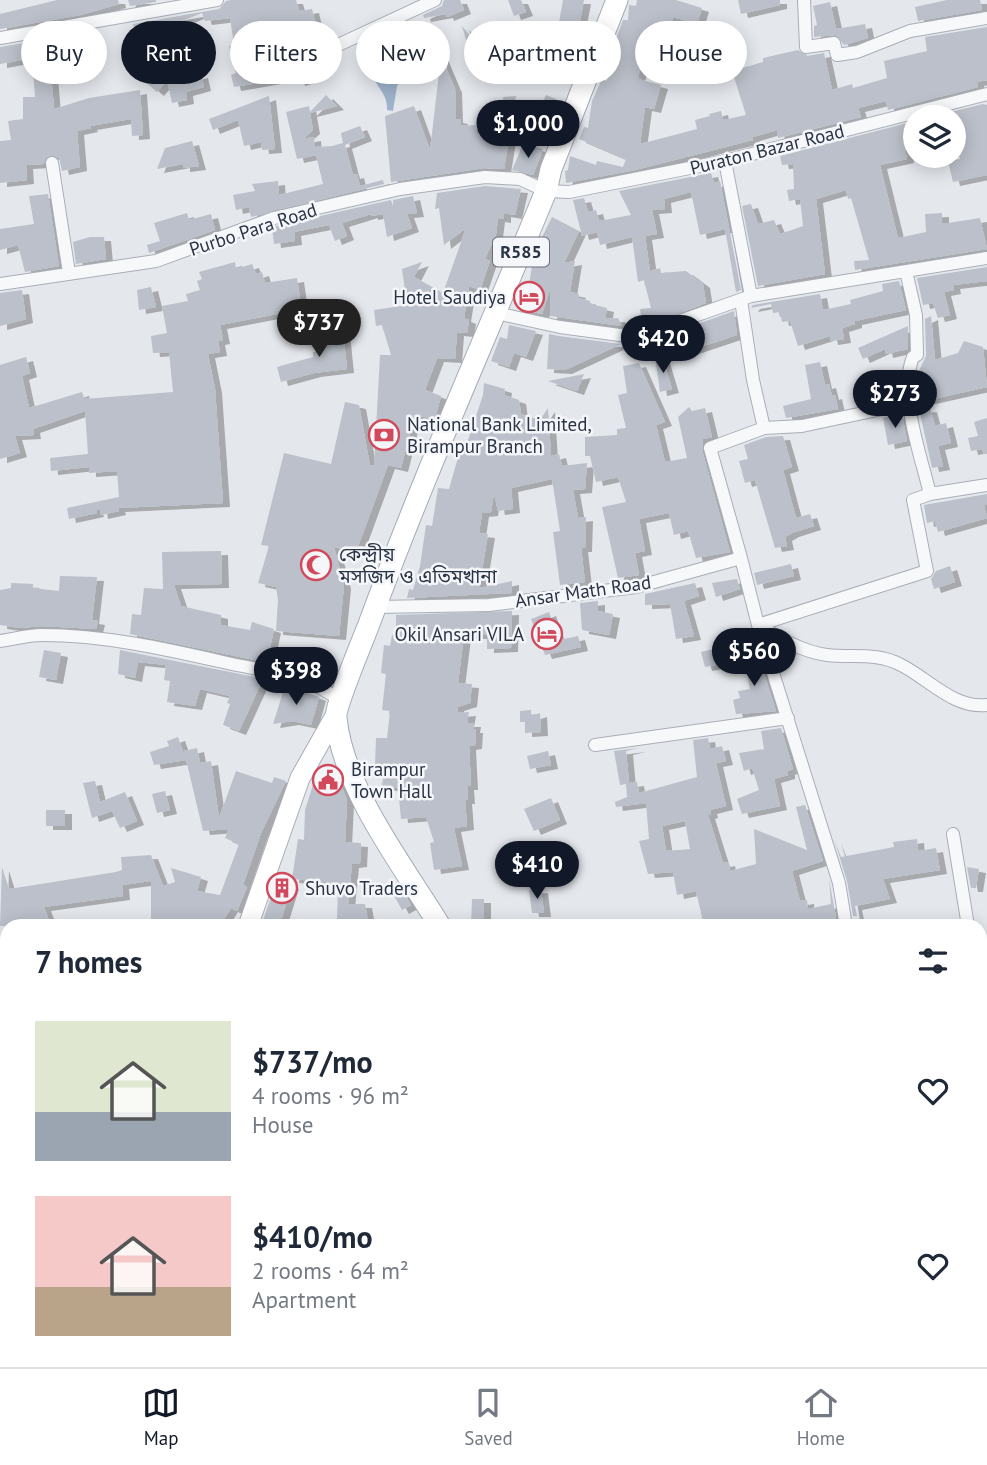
<!DOCTYPE html>
<html lang="en">
<head>
<meta charset="utf-8">
<style>
	body { margin:0; font-family:"PT Sans","Noto Sans Bengali",sans-serif; background:#f2f2f3; color:#1f2937; height:100vh; display:flex; flex-direction:column; font-size:26px; white-space:nowrap }
	* { box-sizing:border-box; margin:0 }
	p { font-size:23px; color:#747a83 }
	.icon { flex:none; width:38px; height:38px; fill:none; stroke:currentColor; stroke-width:2; stroke-linecap:round; stroke-linejoin:round }
	.map { position:relative; flex:1; overflow:hidden }
	.sheet { position:absolute; left:0px; top:919px; width:987px; height:450px; display:flex; flex-direction:column; background:#fff; border-radius:21px 21px 0 0; box-shadow:0 4px 18px #0003 }
	.sheet>* { flex:none }
	.hud { position:absolute; left:21px; top:21px; width:945px; height:63px; display:flex; gap:14px }
	.controls { position:absolute; left:903px; top:105px; display:grid; gap:14px }
	.controls a { display:grid; place-items:center; width:63px; height:63px; border-radius:50%; background:#fff; box-shadow:0 4px 18px #0003; font-size:35px }
	.price { position:absolute; translate:-50% -60px; padding:0 16px; border-radius:24px; background:#111827; color:#fff; font-size:23px; line-height:46px; filter:drop-shadow(0 2px 4px #0008) }
	.price::after { content:''; position:absolute; left:50%; top:42px; width:21px; height:16px; margin-left:-10px; background:inherit; clip-path:polygon(0 0,100% 0,50% 100%) }
	.price.on { background:#222; color:#fff }
	ul { padding:0; list-style:none }
	li { display:flex; align-items:center; gap:21px; height:175px; padding:0 35px }
	li span { display:grid; place-items:center; flex:none; width:196px; height:140px; border-radius:0px; color:#555 }
	li>.icon { margin-inline-start:auto }
	span .icon { width:84px; height:84px; fill:#fffc; stroke-width:1 }
	li b { font-size:30px }
	h2 { display:flex; justify-content:space-between; align-items:center; height:84px; padding:0 35px; font-size:30px }
	.pill { padding:0 24px; border-radius:32px; background:#fff; box-shadow:0 4px 18px #0003; font-size:24px; line-height:63px }
	.pill.on { background:#111827; color:#fff }
	.tab-bar { display:flex; justify-content:space-around; align-items:center; height:98px; border-top:2px solid #e0e1e3; background:#fff; font-size:19px; color:#747a83 }
	.tab-bar a { display:grid; justify-items:center; gap:4px }
	.tab-bar .on { color:#111827 }
	.map>svg:first-child { display:block }
</style>
</head>
<body>
<div class="map">
<svg width="987" height="1367" viewBox="0 0 987 1367">
	<defs>
		<filter id="shadow"><feDropShadow dx="7" dy="4" stdDeviation="0" flood-color="#0004"/></filter>
	</defs>
	<rect width="100%" height="100%" fill="#e4e7ec"/>
	<path fill="#9fb4cc" d="M 395,68 L 403,78 L 397,86 L 393,111 L 387,110 C 388,92 374,87 372,71 Z"/>
	<path fill="#bbc0ca" fill-rule="evenodd" filter="url(#shadow)" d="M 57,0 L 118,0 L 119,4 L 81,15 L 0,29 L 0,14 Z
		M 128,0 L 156,0 L 156,2 L 130,6 Z
		M 231,0 L 296,0 L 299,11 L 312,9 L 316,26 L 309,27 L 310,33 L 283,49 L 270,24 L 247,29 L 260,67 L 286,59 L 291,77 L 234,87 L 231,75 L 236,73 L 229,46 L 234,45 L 230,18 L 205,21 L 202,13 L 162,29 L 170,40 L 157,49 L 156,77 L 178,70 L 181,79 L 201,74 L 204,87 L 186,92 L 187,100 L 172,103 L 167,80 L 157,92 L 135,73 L 130,51 L 139,49 L 133,24 L 219,9 L 226,1 Z
		M 444,0 L 460,0 L 464,10 L 447,17 L 446,14 L 424,18 L 423,15 L 442,6 Z
		M 508,0 L 521,0 L 526,12 L 514,16 Z
		M 563,0 L 584,0 L 579,26 L 573,25 L 573,33 L 557,33 Z
		M 637,0 L 676,0 L 702,8 L 697,24 L 673,17 L 669,61 L 642,58 L 638,79 L 661,85 L 654,109 L 645,107 L 640,144 L 697,129 L 695,120 L 710,116 L 709,114 L 721,111 L 723,120 L 746,115 L 732,71 L 763,62 L 763,58 L 798,50 L 807,56 L 824,53 L 832,90 L 852,84 L 853,88 L 887,78 L 884,61 L 927,51 L 925,37 L 987,27 L 987,80 L 977,82 L 978,87 L 888,110 L 886,101 L 858,108 L 861,117 L 778,138 L 777,130 L 753,137 L 753,140 L 635,170 L 566,183 L 565,171 L 568,170 L 570,156 L 596,165 L 597,161 L 623,167 L 626,159 L 579,139 L 584,127 L 588,128 L 592,101 L 602,79 L 607,81 L 617,36 L 623,20 L 628,20 L 629,5 L 636,6 Z
		M 738,0 L 780,0 L 780,5 L 741,14 Z
		M 947,0 L 980,0 L 982,10 L 918,21 L 915,7 Z
		M 830,2 L 836,29 L 865,24 L 868,38 L 844,45 L 836,35 L 814,37 L 814,26 L 817,25 L 813,6 Z
		M 542,22 L 548,49 L 527,49 L 521,27 Z
		M 462,26 L 488,57 L 504,54 L 506,66 L 489,69 L 488,63 L 474,67 Z
		M 48,39 L 54,109 L 89,98 L 140,90 L 143,135 L 132,136 L 131,119 L 90,126 L 91,128 L 77,131 L 80,167 L 62,171 L 59,158 L 50,155 L 43,164 L 26,165 L 27,180 L 0,183 L 0,141 L 11,140 L 8,121 L 23,119 L 23,97 L 35,97 L 32,58 L 0,64 L 0,47 Z
		M 441,56 L 455,89 L 456,119 L 461,120 L 460,126 L 476,125 L 477,133 L 498,135 L 507,109 L 502,109 L 503,97 L 516,96 L 504,169 L 484,168 L 391,182 L 385,116 L 414,106 L 430,150 Z
		M 312,65 L 316,77 L 298,82 L 295,70 Z
		M 326,95 L 337,106 L 310,113 L 313,130 L 303,139 L 314,137 L 315,147 L 332,146 L 343,143 L 341,133 L 360,126 L 365,137 L 345,145 L 353,175 L 357,174 L 360,186 L 383,180 L 384,184 L 251,217 L 249,207 L 236,210 L 233,195 L 255,191 L 252,184 L 278,181 L 279,195 L 323,184 L 316,155 L 297,159 L 286,112 L 309,106 L 310,112 Z
		M 546,95 L 556,99 L 545,125 L 534,120 Z
		M 269,96 L 275,149 L 262,150 L 261,142 L 244,146 L 238,120 L 213,130 L 209,119 Z
		M 983,104 L 987,105 L 987,175 L 953,182 L 948,161 L 960,159 L 954,136 L 954,117 L 931,117 Z
		M 915,121 L 915,146 L 905,149 L 907,159 L 880,165 L 898,238 L 926,232 L 925,214 L 942,213 L 942,224 L 980,218 L 987,249 L 855,270 L 854,261 L 869,260 L 851,198 L 848,199 L 846,190 L 816,199 L 825,274 L 758,286 L 742,206 L 751,204 L 758,224 L 774,220 L 780,234 L 803,226 L 800,199 L 789,201 L 787,190 L 794,189 L 793,164 L 782,165 L 780,156 Z
		M 192,141 L 199,166 L 183,168 L 183,164 L 157,169 L 165,148 Z
		M 523,144 L 543,149 L 533,175 L 512,170 Z
		M 711,173 L 714,183 L 720,181 L 741,290 L 736,292 L 725,229 L 700,235 L 691,192 L 664,199 L 665,209 L 652,210 L 657,234 L 645,236 L 650,271 L 660,268 L 661,273 L 686,271 L 703,284 L 706,303 L 649,325 L 642,324 L 640,309 L 651,308 L 644,280 L 638,282 L 632,237 L 600,245 L 597,232 L 582,236 L 573,200 L 584,198 L 588,212 L 596,210 L 599,221 L 631,215 L 619,191 Z
		M 485,186 L 521,189 L 515,215 L 504,213 L 504,219 L 498,218 L 496,234 L 485,259 L 490,261 L 480,290 L 469,286 L 464,318 L 469,320 L 467,333 L 457,332 L 455,359 L 437,358 L 425,390 L 441,396 L 435,418 L 414,416 L 401,468 L 388,465 L 356,552 L 334,547 L 344,585 L 339,636 L 276,631 L 278,600 L 276,587 L 258,583 L 269,546 L 261,545 L 284,453 L 331,464 L 345,402 L 359,405 L 370,466 L 374,465 L 380,355 L 391,355 L 382,325 L 376,326 L 374,310 L 407,305 L 402,269 L 422,262 L 414,277 L 443,293 L 466,228 L 444,245 L 439,208 L 435,209 L 437,193 Z
		M 48,194 L 59,266 L 25,272 L 18,245 L 0,250 L 0,229 L 34,224 L 29,196 Z
		M 413,196 L 417,213 L 407,214 L 412,228 L 387,237 L 383,214 L 371,216 L 371,214 L 342,223 L 347,236 L 335,241 L 329,225 L 294,232 L 295,241 L 274,244 L 272,228 L 276,226 L 391,200 L 393,206 L 393,200 Z
		M 187,213 L 189,220 L 211,214 L 215,230 L 149,253 L 147,245 L 160,241 L 154,223 Z
		M 552,217 L 579,231 L 564,263 L 575,261 L 570,292 L 579,294 L 578,298 L 590,301 L 590,304 L 607,308 L 605,319 L 618,318 L 622,326 L 550,316 L 551,286 L 542,314 L 519,309 L 527,284 L 529,285 L 534,253 Z
		M 90,237 L 104,237 L 106,259 L 76,264 L 73,242 Z
		M 235,262 L 236,269 L 252,264 L 256,274 L 262,272 L 265,283 L 297,278 L 303,319 L 289,322 L 287,312 L 220,325 L 223,340 L 218,341 L 220,352 L 208,354 L 215,389 L 223,503 L 118,508 L 119,511 L 101,515 L 100,509 L 96,510 L 97,513 L 69,519 L 67,508 L 119,497 L 117,471 L 89,473 L 89,467 L 51,471 L 50,458 L 88,454 L 85,411 L 33,429 L 34,435 L 15,436 L 20,453 L 0,459 L 0,365 L 26,357 L 30,373 L 22,376 L 29,408 L 82,392 L 84,399 L 173,392 L 169,352 L 153,353 L 151,336 L 167,333 L 162,306 L 188,301 L 186,294 L 200,290 L 197,281 L 202,279 L 199,272 Z
		M 987,267 L 987,281 L 953,285 L 954,290 L 944,292 L 950,315 L 938,318 L 933,303 L 923,305 L 917,278 Z
		M 899,281 L 906,310 L 855,321 L 855,324 L 842,328 L 844,339 L 831,341 L 830,336 L 798,346 L 790,321 L 782,322 L 780,312 L 773,313 L 771,304 L 751,308 L 753,305 L 820,294 L 823,310 L 851,304 L 850,300 L 883,291 L 882,284 Z
		M 151,287 L 156,307 L 139,310 L 137,290 Z
		M 22,290 L 26,319 L 0,326 L 0,293 Z
		M 734,311 L 737,335 L 686,352 L 683,333 L 660,342 L 659,339 L 672,333 Z
		M 931,316 L 935,360 L 958,353 L 964,341 L 983,347 L 987,387 L 920,402 L 918,373 L 926,356 L 925,319 Z
		M 509,325 L 536,331 L 526,357 L 514,353 L 509,367 L 491,361 L 500,337 L 507,339 Z
		M 908,326 L 908,349 L 886,354 L 885,349 L 863,359 L 858,348 Z
		M 343,330 L 347,369 L 314,373 L 281,382 L 277,367 L 313,357 L 313,352 L 322,351 L 321,332 Z
		M 549,334 L 559,336 L 621,344 L 565,370 L 547,369 Z
		M 662,356 L 672,389 L 660,392 L 655,357 Z
		M 820,362 L 825,385 L 829,384 L 832,396 L 835,395 L 838,409 L 786,418 L 783,406 L 811,399 L 805,365 Z
		M 639,363 L 665,422 L 656,425 L 665,462 L 687,458 L 678,417 L 689,407 L 692,411 L 705,408 L 712,437 L 703,439 L 702,450 L 730,552 L 696,558 L 688,531 L 674,535 L 669,513 L 639,519 L 645,551 L 635,553 L 639,575 L 618,578 L 602,507 L 626,502 L 618,477 L 596,482 L 590,456 L 585,456 L 585,437 L 617,435 L 617,429 L 626,428 L 618,395 L 627,393 L 623,366 Z
		M 584,374 L 577,391 L 548,381 Z
		M 484,383 L 505,389 L 504,395 L 519,400 L 521,414 L 540,420 L 548,408 L 551,456 L 559,454 L 562,466 L 587,463 L 585,489 L 573,490 L 578,518 L 586,517 L 585,548 L 581,548 L 585,582 L 560,585 L 553,532 L 560,531 L 552,479 L 511,488 L 513,509 L 498,511 L 494,493 L 491,512 L 482,513 L 479,533 L 488,534 L 479,588 L 512,581 L 512,593 L 407,598 L 409,589 L 413,590 L 420,566 L 426,525 L 432,526 L 438,488 L 449,489 L 459,454 L 463,455 L 483,395 Z
		M 930,408 L 935,426 L 946,423 L 951,443 L 938,446 L 943,466 L 932,468 L 919,409 Z
		M 902,414 L 907,441 L 888,445 L 883,418 Z
		M 987,418 L 987,454 L 984,454 L 982,449 L 971,451 L 968,438 L 978,436 L 974,422 Z
		M 783,436 L 792,467 L 783,470 L 796,518 L 810,514 L 814,526 L 792,533 L 785,537 L 787,546 L 775,548 L 755,480 L 745,483 L 739,461 L 748,459 L 744,445 L 766,437 Z
		M 987,494 L 987,505 L 984,505 L 987,518 L 938,532 L 935,521 L 927,523 L 924,505 Z
		M 221,551 L 222,584 L 174,585 L 181,606 L 221,615 L 221,625 L 250,630 L 252,622 L 274,629 L 268,657 L 261,656 L 260,661 L 130,634 L 132,614 L 141,615 L 144,588 L 163,589 L 162,552 Z
		M 791,564 L 794,576 L 757,585 L 754,573 Z
		M 950,566 L 955,582 L 934,589 L 931,579 L 936,571 Z
		M 60,576 L 97,577 L 92,620 L 98,621 L 96,629 L 42,626 L 20,628 L 0,625 L 0,590 L 11,588 L 11,583 L 33,584 L 33,588 L 59,591 Z
		M 737,579 L 740,589 L 716,597 L 712,583 Z
		M 695,583 L 699,596 L 684,601 L 694,636 L 676,639 L 670,604 L 645,605 L 645,594 Z
		M 598,601 L 598,611 L 613,614 L 609,635 L 582,630 L 580,603 Z
		M 512,611 L 511,648 L 487,649 L 487,635 L 464,635 L 458,683 L 472,684 L 470,703 L 457,707 L 458,713 L 469,712 L 467,723 L 474,723 L 473,729 L 476,729 L 475,745 L 469,746 L 471,786 L 467,786 L 468,800 L 465,800 L 467,826 L 454,828 L 462,866 L 434,870 L 430,843 L 434,842 L 426,817 L 401,819 L 398,788 L 382,786 L 385,763 L 375,766 L 376,738 L 387,738 L 390,711 L 382,710 L 386,674 L 381,673 L 384,645 L 390,646 L 392,635 L 396,635 L 396,615 Z
		M 549,612 L 559,640 L 578,636 L 581,647 L 545,655 L 531,619 Z
		M 727,646 L 732,662 L 705,667 L 701,652 Z
		M 756,649 L 776,711 L 736,714 L 733,700 L 740,698 L 738,691 L 750,689 L 743,652 Z
		M 44,650 L 61,653 L 56,680 L 39,677 Z
		M 120,650 L 255,677 L 262,681 L 239,731 L 223,725 L 230,704 L 227,703 L 230,696 L 200,689 L 195,706 L 167,702 L 170,681 L 164,680 L 166,665 L 138,662 L 135,678 L 118,674 Z
		M 288,657 L 315,665 L 312,675 L 285,666 Z
		M 279,683 L 319,697 L 311,725 L 292,721 L 273,724 L 285,686 Z
		M 531,710 L 531,716 L 540,713 L 541,732 L 525,733 L 525,722 L 520,722 L 520,711 Z
		M 781,728 L 793,769 L 788,771 L 788,775 L 774,779 L 780,806 L 742,814 L 737,799 L 759,790 L 752,768 L 744,771 L 739,753 L 764,749 L 761,731 Z
		M 178,737 L 186,760 L 154,765 L 150,752 L 169,746 L 167,741 Z
		M 708,738 L 710,749 L 722,746 L 726,761 L 716,763 L 726,806 L 710,810 L 711,814 L 708,815 L 723,863 L 728,862 L 730,871 L 756,864 L 754,829 L 807,850 L 796,807 L 805,805 L 823,861 L 792,871 L 800,901 L 807,900 L 808,909 L 831,904 L 829,879 L 836,918 L 828,919 L 829,926 L 704,926 L 696,891 L 677,895 L 673,872 L 648,874 L 639,841 L 649,839 L 646,803 L 616,807 L 615,802 L 627,797 L 626,784 L 620,785 L 614,751 L 639,748 L 626,751 L 629,783 L 637,782 L 639,793 L 697,777 L 693,740 ZM 685,821 L 690,849 L 666,851 L 662,826 Z
		M 197,748 L 200,763 L 211,761 L 219,818 L 236,771 L 272,783 L 274,777 L 286,781 L 261,833 L 243,885 L 247,887 L 237,911 L 231,908 L 220,926 L 151,926 L 151,881 L 122,885 L 123,896 L 44,907 L 51,926 L 0,926 L 2,867 L 9,889 L 116,872 L 122,870 L 121,857 L 151,855 L 163,886 L 175,882 L 171,868 L 201,877 L 197,891 L 220,895 L 239,844 L 225,838 L 229,829 L 203,831 L 184,751 Z
		M 548,751 L 551,765 L 530,769 L 527,756 Z
		M 316,775 L 337,775 L 340,783 L 347,800 L 345,842 L 361,843 L 360,863 L 352,864 L 348,904 L 365,904 L 368,921 L 337,921 L 338,883 L 292,879 L 298,839 L 304,840 L 305,810 Z
		M 95,781 L 100,802 L 125,792 L 137,821 L 120,828 L 112,811 L 92,818 L 83,783 Z
		M 165,791 L 170,810 L 157,813 L 152,794 Z
		M 551,798 L 560,820 L 534,831 L 524,809 Z
		M 46,810 L 65,810 L 65,826 L 46,826 Z
		M 834,839 L 841,857 L 894,847 L 893,842 L 917,839 L 918,851 L 936,848 L 940,870 L 883,879 L 890,899 L 855,906 L 857,916 L 853,916 L 847,881 Z
		M 967,867 L 979,869 L 976,888 L 971,888 Z
		M 277,880 L 292,885 L 281,920 L 275,926 L 261,926 Z
		M 400,887 L 411,905 L 402,910 L 392,892 Z
		M 541,889 L 544,913 L 532,913 L 529,890 Z
		M 472,899 L 484,899 L 484,926 L 471,926 Z"/>
	<g fill="none" stroke-linecap="round" stroke-linejoin="round">
		<g stroke="#a9aeb7" stroke-width="14">
			<path id="minor" d="M 804,0 L 806,47 L 834,43 L 837,55 L 857,52 L 910,31 L 987,18
				M 0,38 L 217,0
				M 336,46 L 435,0
				M 725,161 L 751,296
				M 52,163 L 69,273
				M 0,284 L 156,261 L 274,218 L 400,189 L 485,177 L 520,179 L 546,191 L 569,192 L 725,161 L 987,94
				M 741,300 L 753,380 L 764,428 L 710,448 L 741,558
				M 496,313 L 560,327 L 642,338 L 669,325 L 751,296 L 987,258
				M 764,428 L 802,426 L 910,403
				M 930,494 L 987,485
				M 375,607 L 489,605 L 636,587 L 741,558 L 758,625 L 839,883 L 846,926
				M 758,625 L 927,571 L 913,500 L 930,494 C 921,456 898,394 913,357 L 917,355 L 916,315 L 906,271
				M 758,625 C 779,638 803,652 827,655 C 853,658 877,652 901,665 C 929,679 954,709 987,705
				M 0,641 C 14,639 28,635 42,635 C 107,635 170,650 232,664 C 271,672 310,676 342,702
				M 595,745 L 788,718
				M 953,834 L 968,926
				M 980,1035 L 987,1116
				M 0,1145 L 7,1143
				M 834,1362 L 835,1367"/>
		</g>
		<g stroke="#a9aeb7" stroke-width="21">
			<path id="secondary" d="M 248,926 L 300,778 L 335,716
				M 70,1367 L 72,1362"/>
		</g>
		<g stroke="#a3abb8" stroke-width="23">
			<path id="primary" d="M 440,926 C 404,867 343,789 336,718 C 335,706 363,640 369,624 C 423,477 487,335 546,191 L 551,169 L 617,0
				M 784,1362 L 789,1367"/>
		</g>
		<use href="#minor" stroke="#f7f8fa" stroke-width="12"/>
		<use href="#secondary" stroke="#fff" stroke-width="19"/>
		<use href="#primary" stroke="#fff" stroke-width="21"/>
	</g>
	<defs>
		<g id="hotel-ring" transform="scale(1.575)"><circle r="9.5" fill="#f4f6f9" stroke="#d1495b" stroke-width="1.5"/><path d="M-6-4.5h1.5V1H6V5H4.5V3h-9V5H-6ZM-4 0a1.8 1.8 0 1 1 3.6 0ZM.5 0V-2.5h3Q6-2.5 6 0Z" fill="#d1495b"/></g>
		<g id="bank-ring" transform="scale(1.575)"><circle r="9.5" fill="#f4f6f9" stroke="#d1495b" stroke-width="1.5"/><path d="M-6-4H6V4H-6ZM0-2.3a2.3 2.3 0 1 0 0 4.6a2.3 2.3 0 1 0 0-4.6Z" fill="#d1495b"/></g>
		<g id="mosque-ring" transform="scale(1.575)"><circle r="9.5" fill="#f4f6f9" stroke="#d1495b" stroke-width="1.5"/><path d="M3.5-4.9A6 6 0 1 0 3.5 4.9A5 5 0 1 1 3.5-4.9Z" fill="#d1495b"/></g>
		<g id="civic-ring" transform="scale(1.575)"><circle r="9.5" fill="#f4f6f9" stroke="#d1495b" stroke-width="1.5"/><path d="M-.6-6.5H3V-4.5H.6V-3L4-1V1h2V6H-6V1h2V-1L-.6-3ZM-1.2 2.5V6h2.4V2.5Z" fill="#d1495b"/></g>
		<g id="building-ring" transform="scale(1.575)"><circle r="9.5" fill="#f4f6f9" stroke="#d1495b" stroke-width="1.5"/><path d="M-4-6H4V6H1V3H-1V6H-4ZM-2.5-4.3h1.7v1.8h-1.7ZM.8-4.3h1.7v1.8H.8ZM-2.5-1h1.7V.8h-1.7ZM.8-1h1.7V.8H.8Z" fill="#d1495b"/></g>
	</defs>
	<g fill-rule="evenodd">
		<use href="#hotel-ring" x="529" y="297"/>
		<use href="#bank-ring" x="384" y="435"/>
		<use href="#mosque-ring" x="316" y="565"/>
		<use href="#hotel-ring" x="547" y="634"/>
		<use href="#civic-ring" x="328" y="780"/>
		<use href="#building-ring" x="282" y="888"/>
	</g>
	<g text-anchor="middle" stroke-width="5" stroke-linejoin="round" paint-order="stroke">
		<rect fill="#f4f6f9" stroke="#676e7b" stroke-width="2" x="493" y="237.5" width="56" height="29" rx="5"/>
		<g font-size="18" font-weight="bold" fill="#2b3445">
			<text x="521" y="258">R585</text>
		</g>
		<g font-size="19" fill="#2b3445" stroke="#f4f6f9">
			<text transform="translate(767 149) rotate(-14)" y="7">Puraton Bazar Road</text>
			<text transform="translate(253 229) rotate(-18)" y="7">Purbo Para Road</text>
			<text transform="translate(583 591) rotate(-8)" y="7">Ansar Math Road</text>
		</g>
		<g font-size="19" fill="#2b3445" stroke="#f4f6f9" text-anchor="start">
			<text x="506" y="304" text-anchor="end">Hotel Saudiya</text>
			<text x="407" y="431">National Bank Limited,<tspan x="407" dy="22">Birampur Branch</tspan></text>
			<text x="339" y="561">কেন্দ্রীয়<tspan x="339" dy="22">মসজিদ ও এতিমখানা</tspan></text>
			<text x="524" y="641" text-anchor="end">Okil Ansari VILA</text>
			<text x="351" y="776">Birampur<tspan x="351" dy="22">Town Hall</tspan></text>
			<text x="305" y="895">Shuvo Traders</text>
		</g>
	</g>
</svg>
<div class="controls">
<a><svg class="icon" aria-label="layers" viewBox="0 0 24 24"><path d="M12 4l9 5-9 5-9-5zM3 14l9 5 9-5"/></svg></a>
</div>
<b class="price" style="left:528px;top:160px">$1,000</b>
<b class="price on" style="left:319px;top:359px">$737</b>
<b class="price" style="left:663px;top:375px">$420</b>
<b class="price" style="left:895px;top:430px">$273</b>
<b class="price" style="left:754px;top:688px">$560</b>
<b class="price" style="left:296px;top:707px">$398</b>
<b class="price" style="left:537px;top:901px">$410</b>
<div class="hud">
<a class="pill">Buy</a>
<a class="pill on">Rent</a>
<a class="pill">Filters</a>
<a class="pill">New</a>
<a class="pill">Apartment</a>
<a class="pill">House</a>
</div>
<section class="sheet">
<h2>7 homes<svg class="icon" aria-label="filters" viewBox="0 0 24 24"><path d="M4 7h16M4 17h16"/><circle cx="9" cy="7" r="2"/><circle cx="15" cy="17" r="2"/></svg></h2>
<ul>
<li><span style="background:linear-gradient(#dfe7d0 65%,#9aa5b1 0)"><svg class="icon" aria-label="home" viewBox="0 0 24 24"><path d="M3 11l9-7 9 7M6 9v11h12V9"/></svg></span><div><b>$737/mo</b><p>4 rooms · 96 m²</p><p>House</p></div><svg class="icon" aria-label="heart" viewBox="0 0 24 24"><path d="M12 20l-8-8c-3-5 5-10 8-4 3-6 11-1 8 4z"/></svg></li>
<li><span style="background:linear-gradient(#f6c9c9 65%,#b9a48a 0)"><svg class="icon" aria-label="home" viewBox="0 0 24 24"><path d="M3 11l9-7 9 7M6 9v11h12V9"/></svg></span><div><b>$410/mo</b><p>2 rooms · 64 m²</p><p>Apartment</p></div><svg class="icon" aria-label="heart" viewBox="0 0 24 24"><path d="M12 20l-8-8c-3-5 5-10 8-4 3-6 11-1 8 4z"/></svg></li>
</ul>
</section>
</div>
<nav class="tab-bar">
<a class="on"><svg class="icon" aria-label="map" viewBox="0 0 24 24"><path d="M3 6l6-2 6 2 6-2v14l-6 2-6-2-6 2zM9 4v14M15 6v14"/></svg>Map</a>
<a><svg class="icon" aria-label="saved" viewBox="0 0 24 24"><path d="M7 4h10v16l-5-4-5 4z"/></svg>Saved</a>
<a><svg class="icon" aria-label="home" viewBox="0 0 24 24"><path d="M3 11l9-7 9 7M6 9v11h12V9"/></svg>Home</a>
</nav>
</body>
</html>
